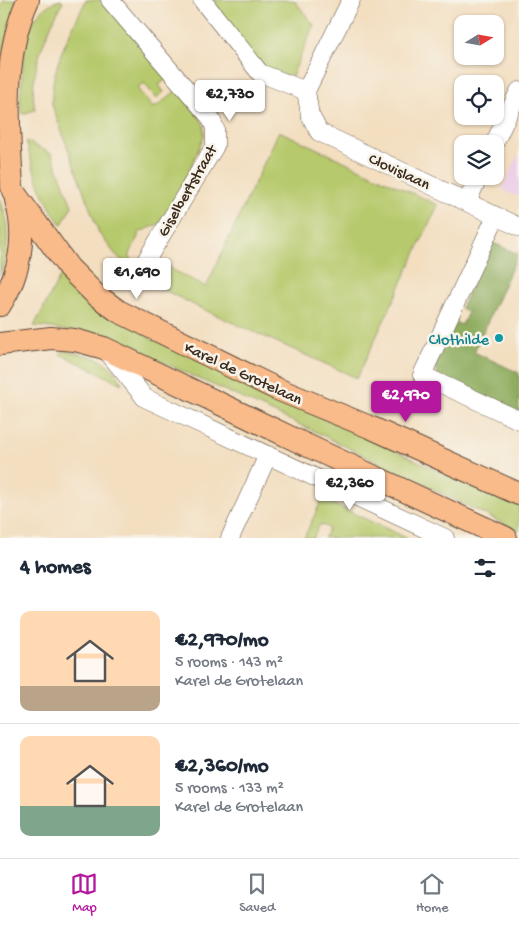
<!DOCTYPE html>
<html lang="en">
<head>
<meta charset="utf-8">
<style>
	body { margin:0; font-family:"Gochi Hand",sans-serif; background:#f2f2f3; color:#1f2937; height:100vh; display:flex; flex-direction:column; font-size:19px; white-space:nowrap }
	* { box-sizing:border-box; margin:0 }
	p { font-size:16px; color:#747a83 }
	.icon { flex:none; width:28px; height:28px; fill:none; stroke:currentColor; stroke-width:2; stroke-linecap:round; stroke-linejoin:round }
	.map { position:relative; height:538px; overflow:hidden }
	.panel { display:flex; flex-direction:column; background:#fff; flex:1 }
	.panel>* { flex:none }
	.needle { width:32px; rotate:79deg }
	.buttons { position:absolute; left:454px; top:15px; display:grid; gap:10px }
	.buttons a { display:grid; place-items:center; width:50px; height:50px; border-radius:10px; background:#fff; box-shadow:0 1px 4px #0004; font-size:25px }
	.price { position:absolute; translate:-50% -42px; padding:0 11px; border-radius:5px; background:#fff; color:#222; font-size:16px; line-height:32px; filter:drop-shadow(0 1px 2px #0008) }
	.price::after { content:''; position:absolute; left:50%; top:30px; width:15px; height:11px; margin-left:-8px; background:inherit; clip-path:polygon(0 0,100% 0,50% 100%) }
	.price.selected { background:#b5179e; color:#fff }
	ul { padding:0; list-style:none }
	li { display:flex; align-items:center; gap:15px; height:125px; padding:0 20px }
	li+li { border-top:1px solid #e0e1e3 }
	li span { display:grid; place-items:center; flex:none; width:140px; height:100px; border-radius:10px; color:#555 }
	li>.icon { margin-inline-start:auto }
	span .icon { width:60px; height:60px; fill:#fffc; stroke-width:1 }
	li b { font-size:21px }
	h2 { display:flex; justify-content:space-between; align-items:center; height:60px; padding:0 20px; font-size:21px }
	.tabs { display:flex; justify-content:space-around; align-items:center; height:70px; border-top:1px solid #e0e1e3; background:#fff; font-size:14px; color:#747a83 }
	.tabs a { display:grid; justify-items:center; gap:2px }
	.tabs .selected { color:#b5179e }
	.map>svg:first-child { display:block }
</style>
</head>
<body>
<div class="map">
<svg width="519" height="538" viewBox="0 0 519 538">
	<rect width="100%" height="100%" fill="#f7f3e8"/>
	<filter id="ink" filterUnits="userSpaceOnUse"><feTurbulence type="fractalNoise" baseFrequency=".02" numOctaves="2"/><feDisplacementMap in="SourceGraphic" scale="10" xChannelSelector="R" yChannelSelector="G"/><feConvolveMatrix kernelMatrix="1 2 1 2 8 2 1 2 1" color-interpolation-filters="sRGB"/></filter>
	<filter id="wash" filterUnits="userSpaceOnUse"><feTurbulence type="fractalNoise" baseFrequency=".0096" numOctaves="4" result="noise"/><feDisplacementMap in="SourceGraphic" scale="20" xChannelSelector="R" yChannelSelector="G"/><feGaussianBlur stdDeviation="1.12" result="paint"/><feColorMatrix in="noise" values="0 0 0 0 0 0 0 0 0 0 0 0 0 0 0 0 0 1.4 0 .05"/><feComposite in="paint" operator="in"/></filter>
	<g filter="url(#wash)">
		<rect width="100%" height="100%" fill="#f3dec0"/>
		<path fill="#edd0e8" d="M 519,153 L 519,197 L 502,190 Z"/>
		<path fill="#b6c96c" stroke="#787a45" d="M 4,0 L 17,0 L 0,63 L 0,8 Z
			M 61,0 L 63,2 L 61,5 C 45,37 28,73 35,110 L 22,114 C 19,104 21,89 22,79 C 23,50 27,8 61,0 Z
			M 86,0 L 100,0 L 108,4 L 168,78 L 159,85 L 164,92 L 156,98 L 144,83 L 137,88 L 152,107 L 156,107 L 177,90 L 200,118 L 204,126 L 204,137 L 172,208 L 159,224 L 140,232 L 130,254 L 130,258 L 138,265 L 133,271 L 115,254 L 99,233 L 52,105 C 50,67 70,34 86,0 Z
			M 205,0 L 294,0 L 314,25 L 291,78 L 261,66 Z
			M 279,131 L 438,205 L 357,378 L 198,307 L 148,282 L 156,261 L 206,287 Z
			M 26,141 L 52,154 L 72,206 L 62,224 L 61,225 C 43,199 33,171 26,141 Z
			M 0,197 C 9,222 10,250 0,275 Z
			M 62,273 L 150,338 L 433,468 L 519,506 L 519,531 L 320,434 L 147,355 L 104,337 L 51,328 L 34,326 Z
			M 63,351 C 89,355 110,357 122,384 L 60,354 Z
			M 322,499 L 407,538 L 324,538 L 329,528 L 320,524 L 313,538 L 304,538 Z"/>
		<path fill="#90ad60" stroke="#666c3f" d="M 491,242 L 518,254 L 474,352 L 519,373 L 519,416 L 438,378 L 435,367 L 454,322 L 462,325 L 468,312 L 461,308 Z"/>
	</g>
	<g filter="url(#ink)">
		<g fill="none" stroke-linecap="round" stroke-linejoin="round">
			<g stroke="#574536" stroke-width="19">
				<path id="minor" d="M 110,0 L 210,117 L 215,128 L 215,146 L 144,264
					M 202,0 L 260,73 L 306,91
					M 306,91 L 310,115 L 319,132 L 519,227
					M 306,91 L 351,0
					M 494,144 L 519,91
					M 467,202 L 479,176
					M 496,216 L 422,375 L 519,420
					M 107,351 L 145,398 L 445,538
					M 230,538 L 268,455"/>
			</g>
			<g stroke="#574536" stroke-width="24">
				<path id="major" d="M 12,187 C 9,125 1,59 28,0
					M 13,191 L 69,268 L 95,294 L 118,311 L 277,389 L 372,428 L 519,494
					M 0,305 C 20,274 27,237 16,200
					M 0,344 L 51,338 L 75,340 L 104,348 L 304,444 L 506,538"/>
			</g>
			<use href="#minor" stroke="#fff" stroke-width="18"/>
			<use href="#major" stroke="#fabb8b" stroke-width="22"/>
		</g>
	</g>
	<circle fill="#0f9aa8" stroke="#f7f3e8" stroke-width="2" cx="499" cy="338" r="5"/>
	<g text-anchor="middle" stroke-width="5" stroke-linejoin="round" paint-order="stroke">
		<g font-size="16" fill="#3b2a1e" stroke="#f7f3e8">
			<text transform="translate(400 170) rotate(25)" y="6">Clovislaan</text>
			<text transform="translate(186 190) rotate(-60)" y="6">Giselbertstraat</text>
			<text transform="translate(244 372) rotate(25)" y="6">Karel de Grotelaan</text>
		</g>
		<g font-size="16" fill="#0d838f" stroke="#f7f3e8" text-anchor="end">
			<text x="489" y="344">Clothilde</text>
		</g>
	</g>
</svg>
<div class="buttons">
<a><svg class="needle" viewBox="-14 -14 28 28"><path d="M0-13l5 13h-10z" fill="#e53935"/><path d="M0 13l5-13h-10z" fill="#747a83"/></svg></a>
<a><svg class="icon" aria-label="locate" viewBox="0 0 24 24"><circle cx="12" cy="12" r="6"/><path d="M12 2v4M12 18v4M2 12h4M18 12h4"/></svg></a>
<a><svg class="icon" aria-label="layers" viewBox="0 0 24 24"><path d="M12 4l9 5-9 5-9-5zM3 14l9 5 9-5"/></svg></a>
</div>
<b class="price" style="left:230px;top:122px">€2,730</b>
<b class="price" style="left:137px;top:300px">€1,690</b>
<b class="price selected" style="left:406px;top:423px">€2,970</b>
<b class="price" style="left:350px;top:511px">€2,360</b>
</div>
<section class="panel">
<h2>4 homes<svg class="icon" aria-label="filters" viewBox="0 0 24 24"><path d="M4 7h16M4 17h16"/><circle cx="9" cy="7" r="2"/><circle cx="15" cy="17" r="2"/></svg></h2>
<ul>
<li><span style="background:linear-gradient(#ffd9b3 75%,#b9a48a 0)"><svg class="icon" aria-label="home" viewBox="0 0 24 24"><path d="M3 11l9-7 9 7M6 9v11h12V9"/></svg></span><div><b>€2,970/mo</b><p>5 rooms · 143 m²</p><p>Karel de Grotelaan</p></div></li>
<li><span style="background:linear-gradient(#ffd9b3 70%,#7fa58c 0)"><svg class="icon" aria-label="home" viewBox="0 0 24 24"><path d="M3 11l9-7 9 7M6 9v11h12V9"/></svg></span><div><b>€2,360/mo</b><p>5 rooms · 133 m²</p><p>Karel de Grotelaan</p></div></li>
</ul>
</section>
<nav class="tabs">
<a class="selected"><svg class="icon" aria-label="map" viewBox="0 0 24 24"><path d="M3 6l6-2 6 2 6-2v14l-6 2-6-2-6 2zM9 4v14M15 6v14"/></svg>Map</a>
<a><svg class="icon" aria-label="saved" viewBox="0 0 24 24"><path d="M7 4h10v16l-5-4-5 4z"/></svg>Saved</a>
<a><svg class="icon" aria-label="home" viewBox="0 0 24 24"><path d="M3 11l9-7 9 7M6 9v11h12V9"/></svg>Home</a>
</nav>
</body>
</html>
